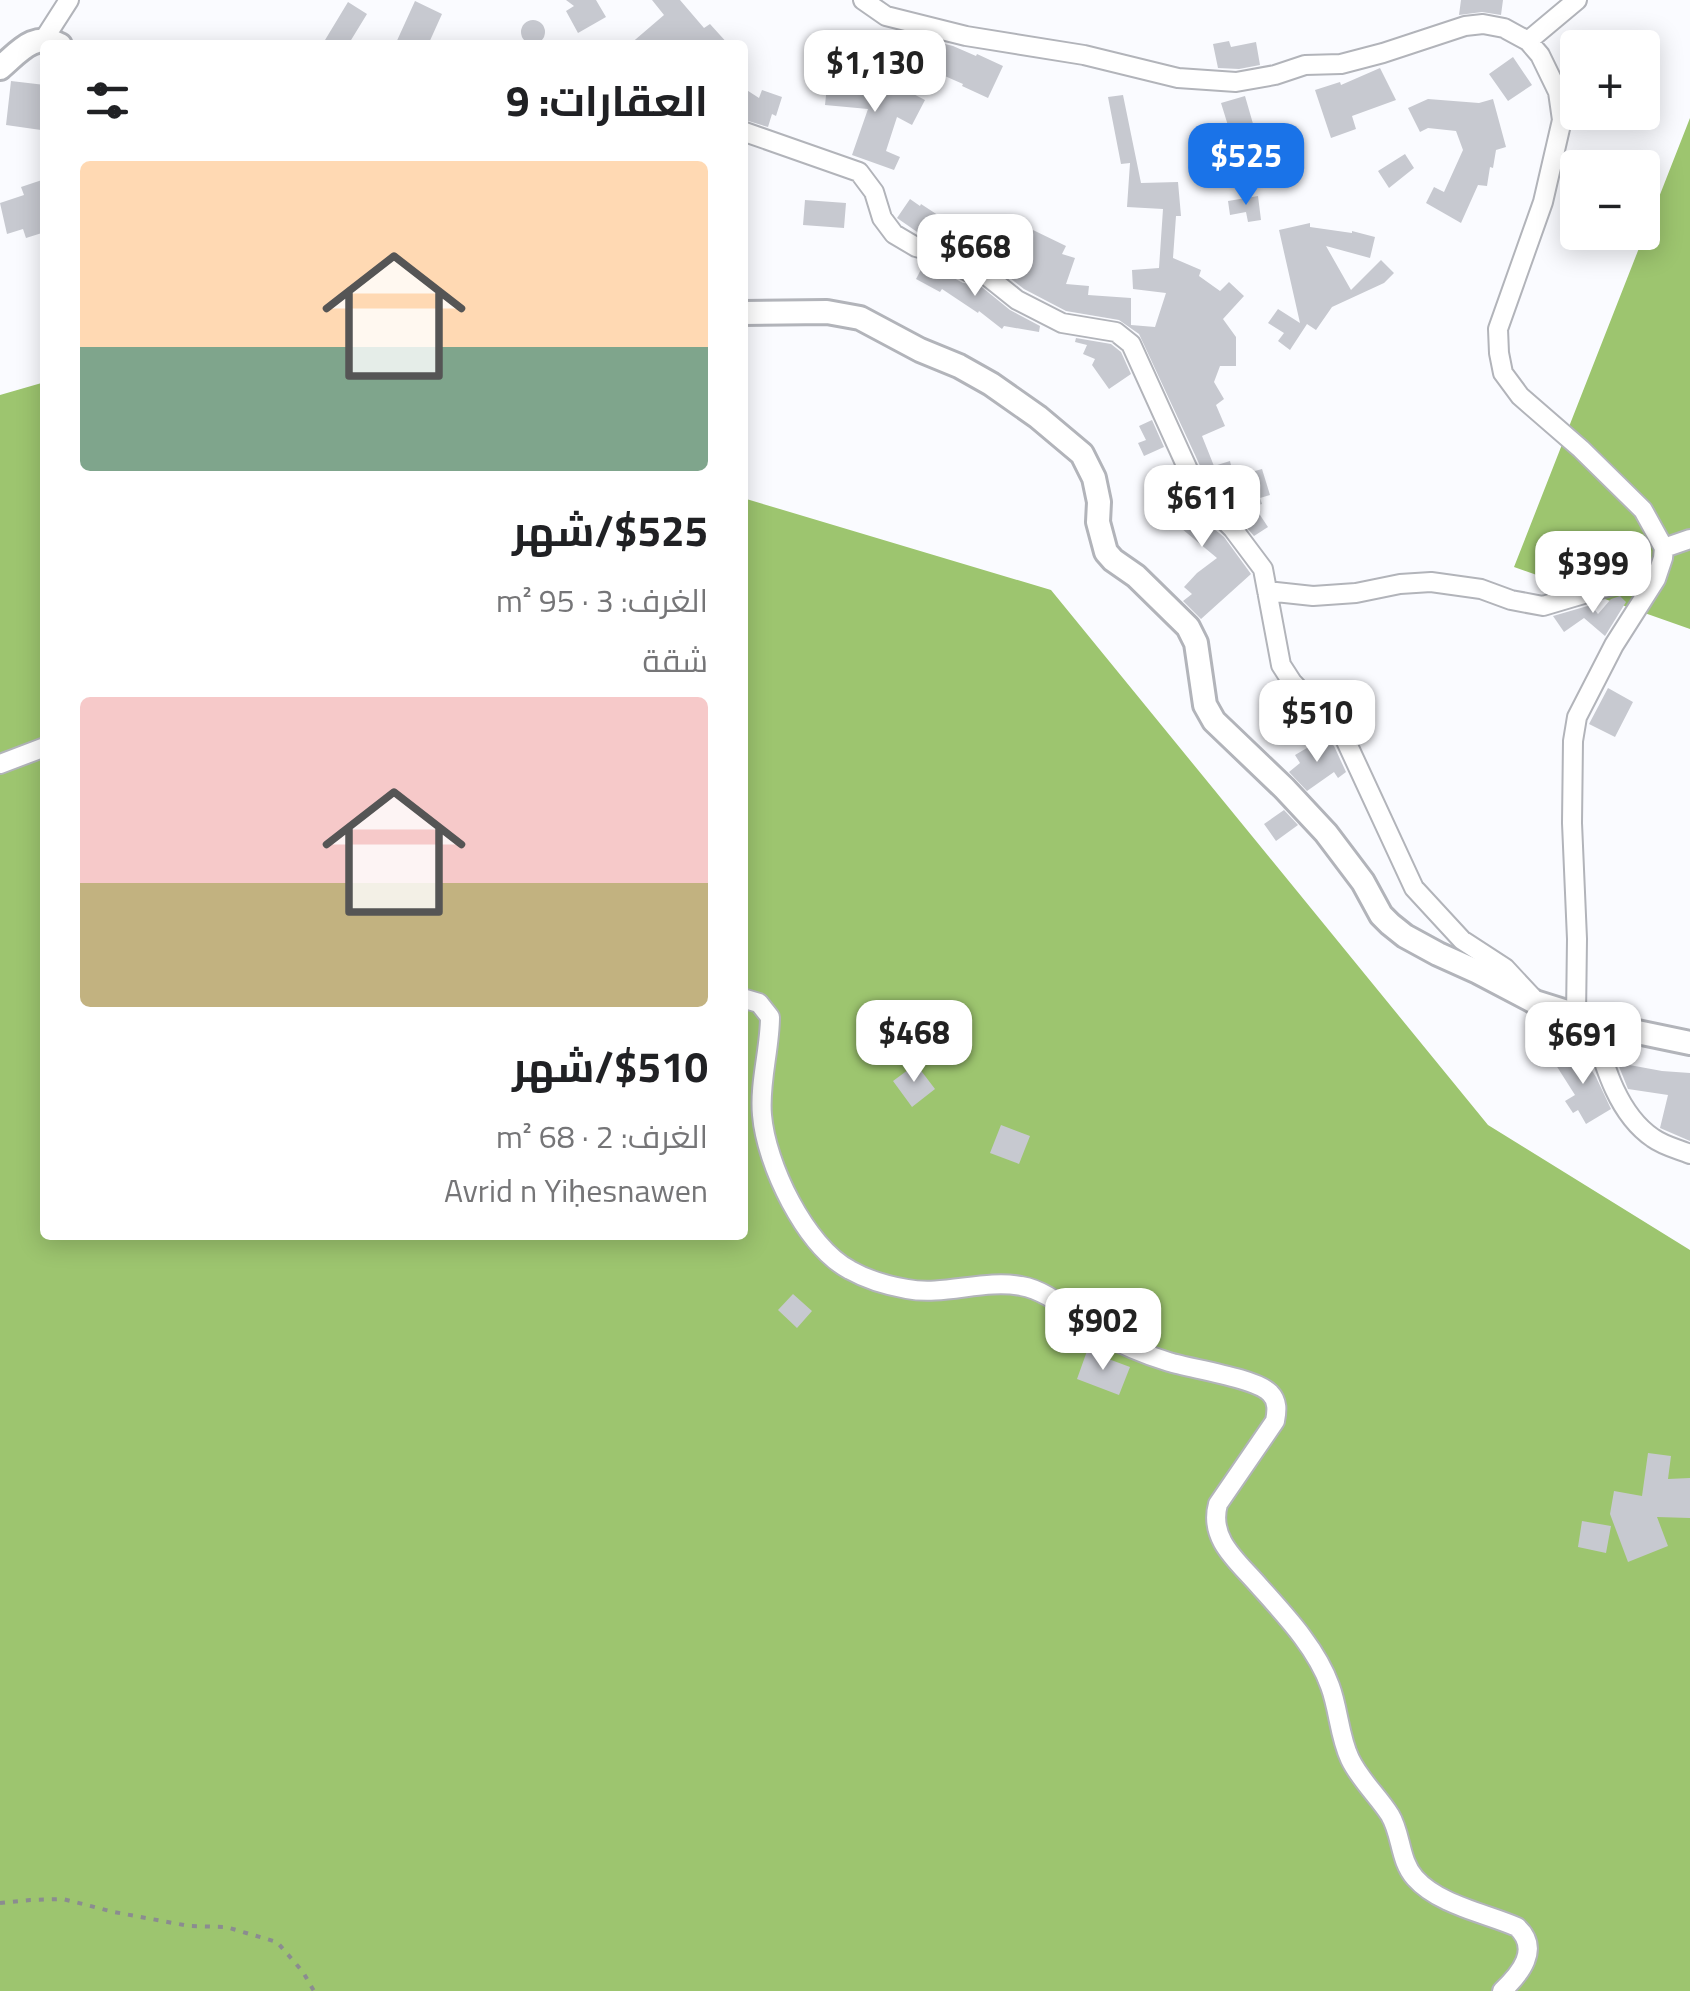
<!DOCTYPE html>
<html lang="ar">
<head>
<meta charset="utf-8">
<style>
	body { margin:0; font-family:"Titillium Web",Cairo,sans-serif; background:#f6f6f6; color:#202124; direction:rtl; height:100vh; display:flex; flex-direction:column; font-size:38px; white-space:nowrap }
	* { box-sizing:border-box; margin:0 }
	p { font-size:32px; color:#757577 }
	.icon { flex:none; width:55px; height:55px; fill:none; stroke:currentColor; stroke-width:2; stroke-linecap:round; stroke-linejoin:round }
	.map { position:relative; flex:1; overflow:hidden; direction:ltr }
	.panel { position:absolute; left:40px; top:40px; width:708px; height:1200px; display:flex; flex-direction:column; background:#fff; border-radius:10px; box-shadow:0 5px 25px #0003; direction:rtl }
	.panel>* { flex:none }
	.fabs { position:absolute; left:1560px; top:30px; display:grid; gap:20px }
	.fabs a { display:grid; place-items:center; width:100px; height:100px; border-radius:10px; background:#fff; box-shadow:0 5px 25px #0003; font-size:50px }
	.price { position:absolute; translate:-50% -85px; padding:0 22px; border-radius:20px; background:#fff; color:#222; font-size:32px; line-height:65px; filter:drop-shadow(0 2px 5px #0008) }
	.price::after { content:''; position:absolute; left:50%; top:60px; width:30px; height:22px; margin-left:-15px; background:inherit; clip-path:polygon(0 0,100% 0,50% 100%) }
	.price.current { background:#1a73e8; color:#fff }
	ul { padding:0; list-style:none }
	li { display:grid; align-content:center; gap:20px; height:530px; padding:0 40px }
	li span { display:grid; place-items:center; height:310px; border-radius:10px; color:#555 }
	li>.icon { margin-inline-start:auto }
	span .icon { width:180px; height:180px; fill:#fffc; stroke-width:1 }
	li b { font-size:42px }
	h2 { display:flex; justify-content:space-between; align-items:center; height:120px; padding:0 40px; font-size:42px }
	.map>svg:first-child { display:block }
</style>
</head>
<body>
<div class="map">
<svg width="1690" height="1991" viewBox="0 0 1690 1991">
	<rect width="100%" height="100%" fill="#fafbff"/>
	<path fill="#9dc56f" d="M 1690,118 L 1690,629 L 1514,567 Z
		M 45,382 L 45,1235 L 742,1235 L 743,498 L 1051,590 L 1488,1125 L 1690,1250 L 1690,1991 L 0,1991 L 0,395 Z"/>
	<path fill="#c7c9d0" d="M 566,0 L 596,0 L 606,17 L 578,33 L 566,11 L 574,6 Z
		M 652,0 L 680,0 L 704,28 L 710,24 L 729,45 L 629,45 L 664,15 Z
		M 1461,0 L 1503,0 L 1501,15 L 1482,12 L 1459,15 Z
		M 415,1 L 442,14 L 428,45 L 395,45 Z
		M 348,2 L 367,14 L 348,45 L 322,45 Z
		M521 32a12 12 0 1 1 24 0a12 12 0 1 1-24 0Z
		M 933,41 L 953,46 L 976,56 L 977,54 L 1003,66 L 988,98 L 962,86 L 963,84 L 922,66 Z
		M 1229,41 L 1231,47 L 1256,42 L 1260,65 L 1239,69 L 1218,68 L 1213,44 Z
		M 1513,57 L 1532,85 L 1508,101 L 1489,74 Z
		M 1380,68 L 1396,100 L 1352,116 L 1356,129 L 1331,138 L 1315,90 L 1340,82 L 1341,85 Z
		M 837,75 L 865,77 L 864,80 L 894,94 L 898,86 L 925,100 L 912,125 L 897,117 L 886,151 L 900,157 L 894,170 L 852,155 L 868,109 L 825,105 L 827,86 L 837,87 Z
		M 11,81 L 45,85 L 41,130 L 6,125 Z
		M 742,87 L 759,98 L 762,90 L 782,97 L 776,116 L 772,114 L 768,127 L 742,119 Z
		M 1123,95 L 1141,183 L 1178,182 L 1181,216 L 1176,216 L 1173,258 L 1201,270 L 1199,276 L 1220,291 L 1229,282 L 1244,296 L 1223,319 L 1236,337 L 1236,366 L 1220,366 L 1214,382 L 1224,399 L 1216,405 L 1225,426 L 1202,436 L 1214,466 L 1230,461 L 1234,477 L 1262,469 L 1270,495 L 1260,498 L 1262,504 L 1254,506 L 1268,527 L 1254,536 L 1228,506 L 1215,498 L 1139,334 L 1119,320 L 1066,311 L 1024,289 L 989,262 L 972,260 L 940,241 L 923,236 L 897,218 L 910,199 L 920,206 L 921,204 L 953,225 L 956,221 L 987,242 L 982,250 L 1008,269 L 1033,230 L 1066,246 L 1062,254 L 1075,258 L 1066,284 L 1089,286 L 1088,295 L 1131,298 L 1131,325 L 1155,327 L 1166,293 L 1133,289 L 1132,270 L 1159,268 L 1163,209 L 1127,207 L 1130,163 L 1121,164 L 1108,97 Z
		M 1245,96 L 1260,148 L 1229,155 L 1223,134 L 1230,132 L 1221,103 Z
		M 1428,99 L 1479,103 L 1493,99 L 1506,147 L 1496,150 L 1493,168 L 1490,167 L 1487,186 L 1478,185 L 1461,223 L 1426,203 L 1434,187 L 1444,192 L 1463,150 L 1456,131 L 1428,128 L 1420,132 L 1408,108 Z
		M 1405,154 L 1414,168 L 1389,188 L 1378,171 Z
		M 45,179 L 45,232 L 26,238 L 23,229 L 7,234 L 0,203 L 24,195 L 21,187 Z
		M 1258,196 L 1261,220 L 1248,222 L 1246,212 L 1230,215 L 1228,201 Z
		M 805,200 L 846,203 L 844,228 L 803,225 Z
		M 1310,223 L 1310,227 L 1352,233 L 1352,231 L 1375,237 L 1370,258 L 1326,246 L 1351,290 L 1381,260 L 1394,273 L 1384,283 L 1332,307 L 1316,330 L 1307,324 L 1290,350 L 1278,341 L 1284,333 L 1268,323 L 1278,309 L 1300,323 L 1279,230 Z
		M 925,262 L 963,283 L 978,284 L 1010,310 L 1040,326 L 1039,332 L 1004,326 L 1002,329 L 979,311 L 978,313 L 942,289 L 940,292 L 916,279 Z
		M 1076,338 L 1111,344 L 1121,352 L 1131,374 L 1109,389 L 1092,365 L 1095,359 L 1083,354 L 1087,345 L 1075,342 Z
		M 1152,420 L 1164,447 L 1144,456 L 1138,443 L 1146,440 L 1139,426 Z
		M 1176,473 L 1194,513 L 1224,537 L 1251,574 L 1201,619 L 1183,601 L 1192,594 L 1184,587 L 1197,573 L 1217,558 L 1176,524 L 1171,516 L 1165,519 L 1156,503 L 1159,502 L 1152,484 Z
		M 1620,596 L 1626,602 L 1605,636 L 1584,618 L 1564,632 L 1553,616 L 1591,605 L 1598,614 L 1611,599 Z
		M 1608,688 L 1633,702 L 1615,737 L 1589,724 Z
		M 1327,739 L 1334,746 L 1346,772 L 1338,778 L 1334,772 L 1307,791 L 1289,772 L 1300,763 L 1295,755 L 1312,745 L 1315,748 Z
		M 1284,810 L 1298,825 L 1276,841 L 1264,824 Z
		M 1577,1047 L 1596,1077 L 1611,1109 L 1586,1124 L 1578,1110 L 1573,1113 L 1565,1101 L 1575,1095 L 1554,1062 Z
		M 1614,1054 L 1625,1056 L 1624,1064 L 1662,1071 L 1690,1073 L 1690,1141 L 1660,1128 L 1668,1095 L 1628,1089 Z
		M 916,1064 L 935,1089 L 912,1107 L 893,1081 Z
		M 1001,1125 L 1030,1136 L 1019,1164 L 990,1153 Z
		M 793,1294 L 812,1311 L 797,1328 L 778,1310 Z
		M 1087,1351 L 1130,1367 L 1119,1395 L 1077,1379 Z
		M 1648,1453 L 1671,1456 L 1668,1479 L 1690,1478 L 1690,1518 L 1657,1517 L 1668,1546 L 1628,1562 L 1610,1514 L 1614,1491 L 1642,1496 Z
		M 1582,1521 L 1611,1526 L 1606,1553 L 1578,1547 Z"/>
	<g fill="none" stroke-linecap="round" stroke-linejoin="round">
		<g stroke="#b2b4ba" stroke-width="22">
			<path id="street" d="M 863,0 L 886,16 L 966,36 L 1084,55 L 1178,78 L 1236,82 L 1275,75 L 1305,65 L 1341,64 L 1383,53 L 1465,26 L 1483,24 L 1504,28 L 1528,41 L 1540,55 L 1558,92 L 1562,120 L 1543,202 L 1498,329 L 1499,353 L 1503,373 L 1520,396 L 1581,449 L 1643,510 L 1664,548 L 1663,558 L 1656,579 L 1614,645 L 1577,717 L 1573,741 L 1572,823 L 1577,939 L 1576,1016
				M 44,39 L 69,0
				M 1528,41 L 1577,0
				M 742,131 L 859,172 L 874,192 L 882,218 L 894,234 L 916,247 L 934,252 L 969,272 L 982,272 L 1017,300 L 1062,323 L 1116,332 L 1131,344 L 1205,507 L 1219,515 L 1233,529 L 1263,569 L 1281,665 L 1292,682 L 1345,739 L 1414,888 L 1462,940 L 1505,968 L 1532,997
				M 1664,548 L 1690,539
				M 1267,591 L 1313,596 L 1356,593 L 1400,584 L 1431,582 L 1481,589 L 1511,600 L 1543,606 L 1658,572
				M 0,764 L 45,747
				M 742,998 L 759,1003 L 770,1017 C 770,1049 759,1083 762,1115 C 766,1164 805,1246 850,1270 C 866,1279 889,1286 907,1289 C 944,1296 984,1279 1021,1286 C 1052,1291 1073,1318 1099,1332 C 1120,1344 1146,1355 1169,1362 C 1192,1369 1256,1378 1270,1393 C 1278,1401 1277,1411 1275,1421 L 1218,1504 C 1208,1540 1239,1562 1260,1587 C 1286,1616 1317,1649 1330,1686 C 1339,1710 1339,1736 1350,1759 C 1360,1780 1378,1796 1390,1815 C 1402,1835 1399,1860 1415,1878 C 1439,1905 1485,1913 1517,1927 C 1541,1949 1520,1974 1502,1991
				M 1591,1020 C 1603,1061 1616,1113 1653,1138 C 1664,1146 1678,1149 1690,1154"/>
		</g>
		<g stroke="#b2b4ba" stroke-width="28">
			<path id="secondary" d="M 0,68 C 19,52 34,31 60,45
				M 742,313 L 827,312 L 860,318 L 920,350 L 959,366 L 991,384 L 1038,417 L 1082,454 L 1094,478 L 1099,502 L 1098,522 L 1106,552 L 1113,560 L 1136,576 L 1188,627 L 1196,643 L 1205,705 L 1214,721 L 1284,788 L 1326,833 L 1363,882 L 1381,915 L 1390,924 L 1405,936 L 1438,954 L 1478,972 L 1535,1002 L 1618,1028 L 1690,1043"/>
		</g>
		<path stroke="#8b8c90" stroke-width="4" stroke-dasharray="5 8" stroke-linecap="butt" d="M 0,1903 L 30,1900 L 63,1899 L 114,1912 L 189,1926 L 226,1927 L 277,1942 L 303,1972 L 314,1991"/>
		<use href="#street" stroke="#fff" stroke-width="18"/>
		<use href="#secondary" stroke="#fff" stroke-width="22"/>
	</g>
</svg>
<div class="fabs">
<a>+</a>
<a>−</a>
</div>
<b class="price" style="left:875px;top:115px">$1,130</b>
<b class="price current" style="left:1246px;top:208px">$525</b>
<b class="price" style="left:975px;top:299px">$668</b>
<b class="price" style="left:1202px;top:550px">$611</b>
<b class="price" style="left:1593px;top:616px">$399</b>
<b class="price" style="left:1317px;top:765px">$510</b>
<b class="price" style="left:914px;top:1085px">$468</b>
<b class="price" style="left:1583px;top:1087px">$691</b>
<b class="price" style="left:1103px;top:1373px">$902</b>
<section class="panel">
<h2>العقارات: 9<svg class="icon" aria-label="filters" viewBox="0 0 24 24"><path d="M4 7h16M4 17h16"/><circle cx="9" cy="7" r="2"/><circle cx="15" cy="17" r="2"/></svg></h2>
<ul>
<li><span style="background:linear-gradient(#ffd9b3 60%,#7fa58c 0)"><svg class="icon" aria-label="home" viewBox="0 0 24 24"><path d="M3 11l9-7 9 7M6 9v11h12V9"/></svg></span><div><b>$525/شهر</b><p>الغرف: 3 · 95 m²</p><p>شقة</p></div></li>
<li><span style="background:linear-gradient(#f6c9c9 60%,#c2b280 0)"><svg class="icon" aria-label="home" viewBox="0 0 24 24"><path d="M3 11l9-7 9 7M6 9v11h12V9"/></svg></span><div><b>$510/شهر</b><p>الغرف: 2 · 68 m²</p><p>Avrid n Yiḥesnawen</p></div></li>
</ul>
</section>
</div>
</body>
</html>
